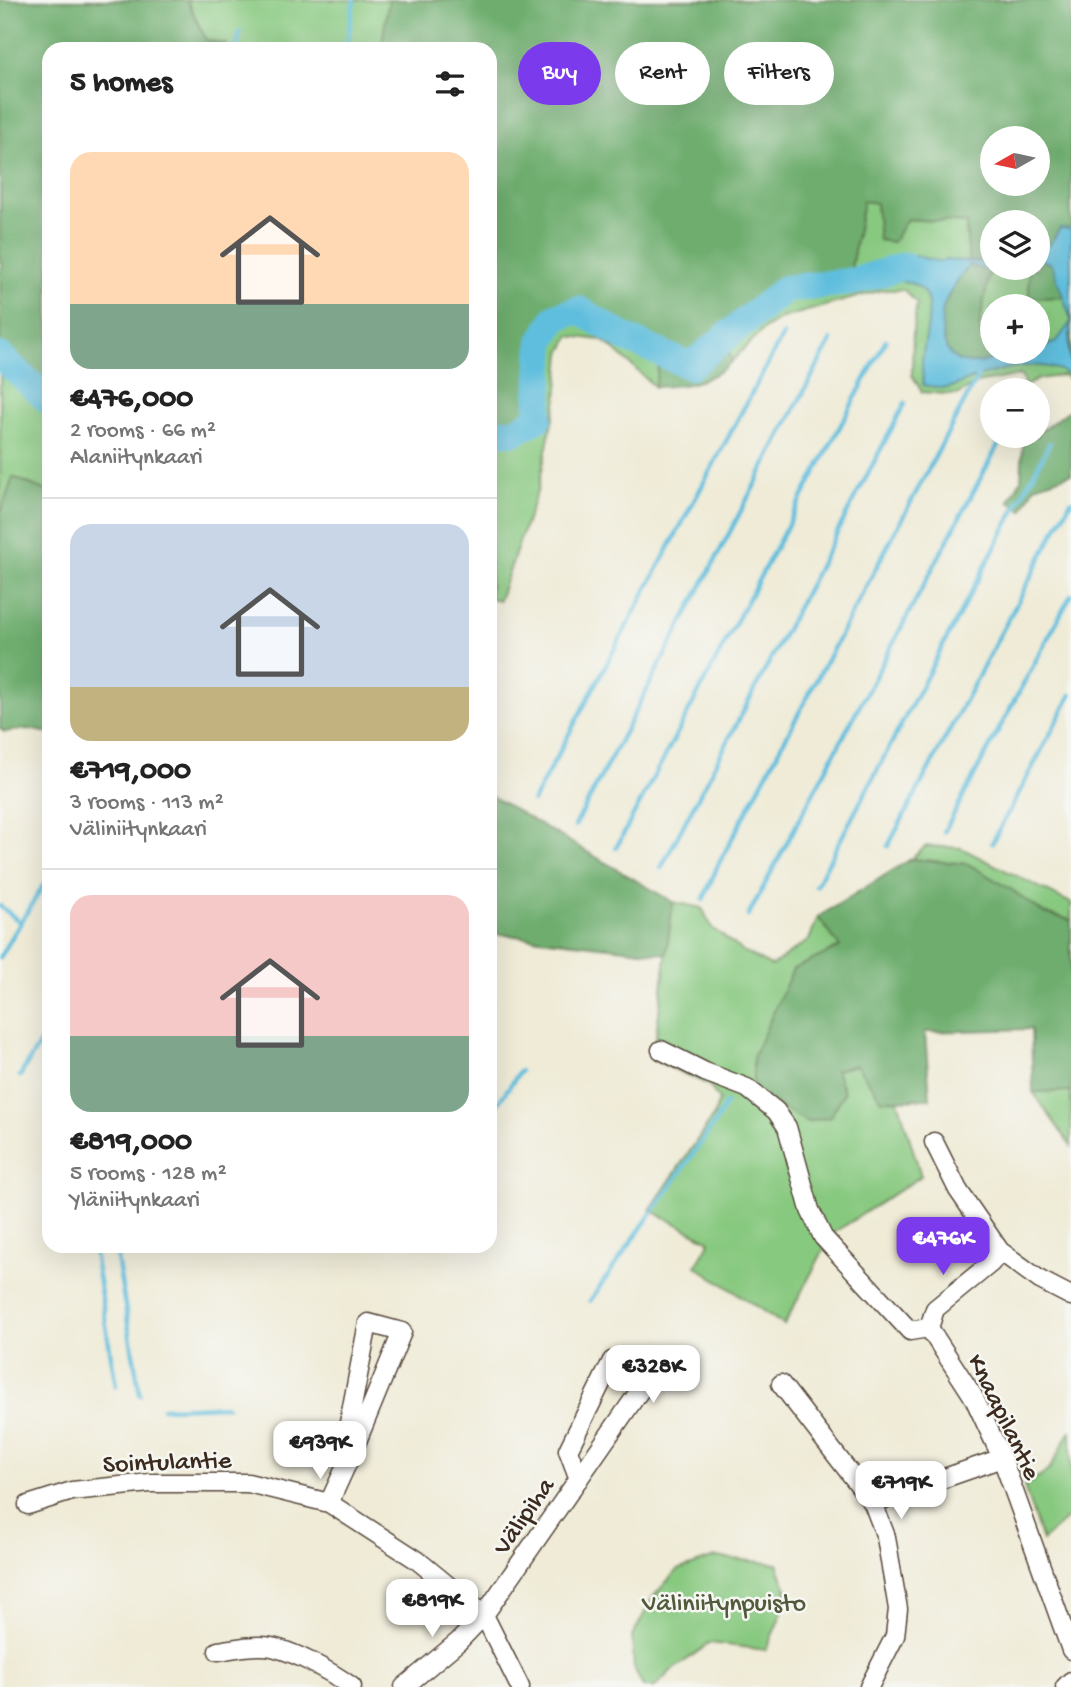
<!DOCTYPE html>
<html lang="en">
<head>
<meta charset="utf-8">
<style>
	body { margin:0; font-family:"Gochi Hand",sans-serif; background:#f2f2f2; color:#222; height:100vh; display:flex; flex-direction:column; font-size:26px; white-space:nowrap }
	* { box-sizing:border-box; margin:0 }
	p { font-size:23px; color:#767676 }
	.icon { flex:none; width:38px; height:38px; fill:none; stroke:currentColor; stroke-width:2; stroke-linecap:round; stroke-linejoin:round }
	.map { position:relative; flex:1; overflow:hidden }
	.panel { position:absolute; left:42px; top:42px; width:455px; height:1211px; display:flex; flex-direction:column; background:#fff; border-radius:21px; box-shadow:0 7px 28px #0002 }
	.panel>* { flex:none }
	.banner { position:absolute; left:518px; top:42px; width:448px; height:63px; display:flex; gap:14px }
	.needle { width:46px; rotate:261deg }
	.fabs { position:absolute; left:980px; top:126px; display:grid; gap:14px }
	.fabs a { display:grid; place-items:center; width:70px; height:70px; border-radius:50%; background:#fff; box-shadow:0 7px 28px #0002; font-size:35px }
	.price { position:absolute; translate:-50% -60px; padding:0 16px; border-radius:14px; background:#fff; color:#222; font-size:23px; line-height:46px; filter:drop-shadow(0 2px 4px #0008) }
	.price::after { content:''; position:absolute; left:50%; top:42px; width:21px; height:16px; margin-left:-10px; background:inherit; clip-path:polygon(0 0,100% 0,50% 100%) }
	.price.current { background:#7c3aed; color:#fff }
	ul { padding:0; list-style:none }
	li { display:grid; align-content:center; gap:14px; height:371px; padding:0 28px }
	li+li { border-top:2px solid #e0e0e0 }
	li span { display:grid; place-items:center; height:217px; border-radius:21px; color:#555 }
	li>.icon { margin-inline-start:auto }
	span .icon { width:126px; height:126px; fill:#fffc; stroke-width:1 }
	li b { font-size:30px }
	h2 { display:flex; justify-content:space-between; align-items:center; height:84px; padding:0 28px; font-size:30px }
	.chip { padding:0 24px; border-radius:32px; background:#fff; box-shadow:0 7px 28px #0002; font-size:24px; line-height:63px }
	.chip.current { background:#7c3aed; color:#fff }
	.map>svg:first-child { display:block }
</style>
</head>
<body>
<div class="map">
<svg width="1071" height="1687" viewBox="0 0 1071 1687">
	<rect width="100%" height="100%" fill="#f6f6f2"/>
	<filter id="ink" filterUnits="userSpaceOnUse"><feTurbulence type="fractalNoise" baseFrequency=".0143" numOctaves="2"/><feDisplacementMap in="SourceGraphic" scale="14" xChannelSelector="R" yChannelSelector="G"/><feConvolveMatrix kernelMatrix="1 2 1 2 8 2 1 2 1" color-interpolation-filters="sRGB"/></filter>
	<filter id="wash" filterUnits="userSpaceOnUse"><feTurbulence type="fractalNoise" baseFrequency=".00686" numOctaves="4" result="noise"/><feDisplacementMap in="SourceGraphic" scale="28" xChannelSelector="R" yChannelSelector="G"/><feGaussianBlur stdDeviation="1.57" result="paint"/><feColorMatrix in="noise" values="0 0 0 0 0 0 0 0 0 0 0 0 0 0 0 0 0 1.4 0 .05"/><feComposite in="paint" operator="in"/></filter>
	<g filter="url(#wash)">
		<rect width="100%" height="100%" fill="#efebd7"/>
		<path fill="#88c980" stroke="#627a4f" stroke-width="2" fill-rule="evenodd" d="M 187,0 L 389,0 L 381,49 L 225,49 L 226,44 L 206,40 Z
			M 863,201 L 876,202 L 879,240 L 893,242 L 906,219 L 966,223 L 969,264 L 944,303 L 989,362 L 979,326 L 992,260 L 992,268 L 1029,268 L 1029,298 L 1071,297 L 1071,381 L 1064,375 L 1039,379 L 1025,386 L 1021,375 L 976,383 L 957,395 L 922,392 L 912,375 L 913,329 L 917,303 L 904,290 L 882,290 L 782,318 L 764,329 L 732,361 L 721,331 L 780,280 L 850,273 ZM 992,306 L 1038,306 L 1038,352 L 992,352 Z
			M 577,307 L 662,347 L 655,387 L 615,350 L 601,340 L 570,336 L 561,353 L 557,399 L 538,489 L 499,600 L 490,598 L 490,425 L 515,423 L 535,393 L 531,333 L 549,318 Z
			M 0,359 L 49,404 L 49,492 L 13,477 L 0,515 Z
			M 926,846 L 961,848 L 1071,903 L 1071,920 L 1044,913 L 1012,890 L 968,864 L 911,859 Z
			M 673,902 L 702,908 L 712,928 L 744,952 L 771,966 L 809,940 L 818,917 L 840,947 L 807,1122 L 830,1117 L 844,1093 L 836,1070 L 857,1065 L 882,1100 L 898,1100 L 921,1176 L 832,1234 L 784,1325 L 696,1266 L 710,1241 L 650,1210 L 714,1115 L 719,1100 L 709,1085 L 653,1060 Z
			M 1071,1091 L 1071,1146 L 1033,1092 Z
			M 1071,1430 L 1071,1515 L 1042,1541 L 1024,1486 L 1049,1470 Z
			M 715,1557 L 777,1564 L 789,1596 L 766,1650 L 710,1643 L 671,1671 L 655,1687 L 643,1687 L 634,1668 L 632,1637 L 653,1597 L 677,1570 Z"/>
		<path fill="#6ead6e" stroke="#546c46" stroke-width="2" fill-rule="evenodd" d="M 0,0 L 187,0 L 206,40 L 226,44 L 225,49 L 49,49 L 49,404 L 0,359 L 0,271 L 2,264 L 0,262 Z
			M 389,0 L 1071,0 L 1071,297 L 1029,298 L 1029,268 L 1038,268 L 1038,222 L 992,222 L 992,260 L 979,326 L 989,362 L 960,371 L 947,352 L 940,324 L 944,303 L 969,264 L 966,223 L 907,219 L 893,242 L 879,240 L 876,203 L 863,201 L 850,274 L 780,280 L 721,331 L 732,361 C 710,383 685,386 655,387 L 661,347 L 577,307 L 549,318 L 531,333 L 535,393 L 533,414 L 515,423 L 490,425 L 490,49 L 381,49 ZM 992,138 L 1038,138 L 1038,184 L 992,184 Z
			M 1071,409 L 1071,474 L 1035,486 L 1022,511 L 1009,501 L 1021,480 L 1023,444 L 1034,436 L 1038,436 L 1038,433 Z
			M 13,477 L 49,492 L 49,733 L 28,729 L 4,732 L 0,728 L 0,515 Z
			M 490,795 L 673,902 L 666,954 L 490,933 Z
			M 911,859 L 968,864 L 1012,890 L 1044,913 L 1071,920 L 1071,1091 L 1033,1092 L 1031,1029 L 925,1032 L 930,1099 L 882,1100 L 856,1065 L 836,1070 L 844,1093 L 830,1117 L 807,1122 L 777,1105 L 753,1087 L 753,1057 L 793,969 L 840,947 L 818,917 Z"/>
		<path fill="#5fbedd" stroke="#4d747e" stroke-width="2" d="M 1060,228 L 1071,229 L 1071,320 L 1052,264 L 1038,259 L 1038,245 L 1049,245 Z
			M 900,256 L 916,256 L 940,262 L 945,260 L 980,262 L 992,258 L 992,268 L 1021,268 C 1003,278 987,270 969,265 C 948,296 935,305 945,344 C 947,352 954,360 963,362 C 979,366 995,358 1011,353 C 1019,351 1029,352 1038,352 L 1038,350 L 1056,342 L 1071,322 L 1069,348 L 1071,376 C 1043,356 1001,369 971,379 C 962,382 953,388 945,388 C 938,388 930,386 923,385 C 923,378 922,370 922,363 C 923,342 936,309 923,291 C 913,277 883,281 869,282 L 869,273 L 886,261 Z"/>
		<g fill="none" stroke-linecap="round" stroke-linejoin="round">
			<path stroke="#5fbedd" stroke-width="4.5" d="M 236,49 L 240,32
				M 346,49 L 354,0
				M 533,801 L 783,335
				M 575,826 L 831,340
				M 944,832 L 1071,595
				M 992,843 L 1071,695
				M 888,846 L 1071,501
				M 616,848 L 886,340
				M 661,868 L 905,403
				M 816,886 L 1050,443
				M 703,900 L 718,865 L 979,374
				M 0,906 L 20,922
				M 748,916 L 1003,436
				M 0,957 L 49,876
				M 20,1076 L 49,1028
				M 490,1115 L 520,1071
				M 93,1246 L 116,1386
				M 115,1246 L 140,1395
				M 590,1301 L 716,1121 L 726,1103
				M 163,1408 L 227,1406"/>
			<path stroke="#5fbedd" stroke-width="28" d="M 0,356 L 49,401
				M 490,432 L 514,432 L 538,419 L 542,341 L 556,317 L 579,310 L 624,337 L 690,366 L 785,289 L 856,281 L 904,266"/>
		</g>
	</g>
	<g filter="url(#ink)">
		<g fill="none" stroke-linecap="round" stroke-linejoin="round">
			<g stroke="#56473a" stroke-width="21">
				<path id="minor" d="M 661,1050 L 705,1072 L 747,1088 L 776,1111 L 787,1127 L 810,1210 L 823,1237 L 910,1331 L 929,1328
					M 934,1142 L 958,1190 L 1000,1251 L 1040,1280 L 1071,1296
					M 929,1328 L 973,1396 L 1002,1458 L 1071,1650
					M 929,1328 L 935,1309 L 991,1263 L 1000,1251
					M 781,1384 L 873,1503 L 886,1537 L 898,1609 L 895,1636 L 869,1687
					M 329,1503 L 355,1446 L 402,1332 L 368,1323 L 348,1428 L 355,1446
					M 873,1503 L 1002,1458
					M 28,1505 L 72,1491 L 150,1483 L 248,1483 L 329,1503 L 417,1560 L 484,1615 L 520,1687
					M 218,1651 C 232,1649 247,1645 262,1646 C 286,1646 332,1672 352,1687
					M 404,1687 L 459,1641 L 484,1615 L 652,1373 L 635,1361 L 612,1361 L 568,1450 L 579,1479
					M 1065,1687 L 1071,1681"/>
			</g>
			<use href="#minor" stroke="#fff" stroke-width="18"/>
		</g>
	</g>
	<g text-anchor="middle" stroke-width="5" stroke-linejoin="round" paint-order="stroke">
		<g font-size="26" fill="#3b2a1e" stroke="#f6f6f2">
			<text transform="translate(1006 1416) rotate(64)" y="9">Knaapilantie</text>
			<text transform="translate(167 1460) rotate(-2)" y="9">Sointulantie</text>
			<text transform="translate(522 1515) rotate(-55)" y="9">Välipiha</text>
		</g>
		<g font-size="26" fill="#525a3b" stroke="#f6f6f2">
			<text x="724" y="1610">Väliniitynpuisto</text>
		</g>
	</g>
</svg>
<div class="fabs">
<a><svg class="needle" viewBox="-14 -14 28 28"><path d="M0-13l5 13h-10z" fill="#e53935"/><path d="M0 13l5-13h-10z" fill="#767676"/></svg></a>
<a><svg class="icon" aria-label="layers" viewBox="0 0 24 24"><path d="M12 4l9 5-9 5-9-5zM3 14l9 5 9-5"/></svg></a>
<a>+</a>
<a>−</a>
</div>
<b class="price current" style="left:943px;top:1277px">€476K</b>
<b class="price" style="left:653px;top:1405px">€328K</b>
<b class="price" style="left:320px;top:1481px">€939K</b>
<b class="price" style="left:901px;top:1521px">€719K</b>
<b class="price" style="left:432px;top:1639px">€819K</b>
<div class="banner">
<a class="chip current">Buy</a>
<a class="chip">Rent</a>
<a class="chip">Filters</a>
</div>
<section class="panel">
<h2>5 homes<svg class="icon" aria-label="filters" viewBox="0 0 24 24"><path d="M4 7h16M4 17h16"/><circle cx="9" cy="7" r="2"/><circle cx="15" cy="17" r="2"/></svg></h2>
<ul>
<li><span style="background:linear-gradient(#ffd9b3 70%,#7fa58c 0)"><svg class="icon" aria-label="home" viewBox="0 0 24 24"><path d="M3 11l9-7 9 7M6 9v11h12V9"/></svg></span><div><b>€476,000</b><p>2 rooms · 66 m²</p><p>Alaniitynkaari</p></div></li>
<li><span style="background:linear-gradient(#c9d6e8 75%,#c2b280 0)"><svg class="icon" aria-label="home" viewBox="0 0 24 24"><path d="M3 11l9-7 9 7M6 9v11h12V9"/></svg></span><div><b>€719,000</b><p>3 rooms · 113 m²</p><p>Väliniitynkaari</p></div></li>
<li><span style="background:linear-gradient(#f6c9c9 65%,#7fa58c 0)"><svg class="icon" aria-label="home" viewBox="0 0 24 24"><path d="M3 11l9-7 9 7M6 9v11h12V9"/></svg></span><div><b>€819,000</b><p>5 rooms · 128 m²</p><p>Yläniitynkaari</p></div></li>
</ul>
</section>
</div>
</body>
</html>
